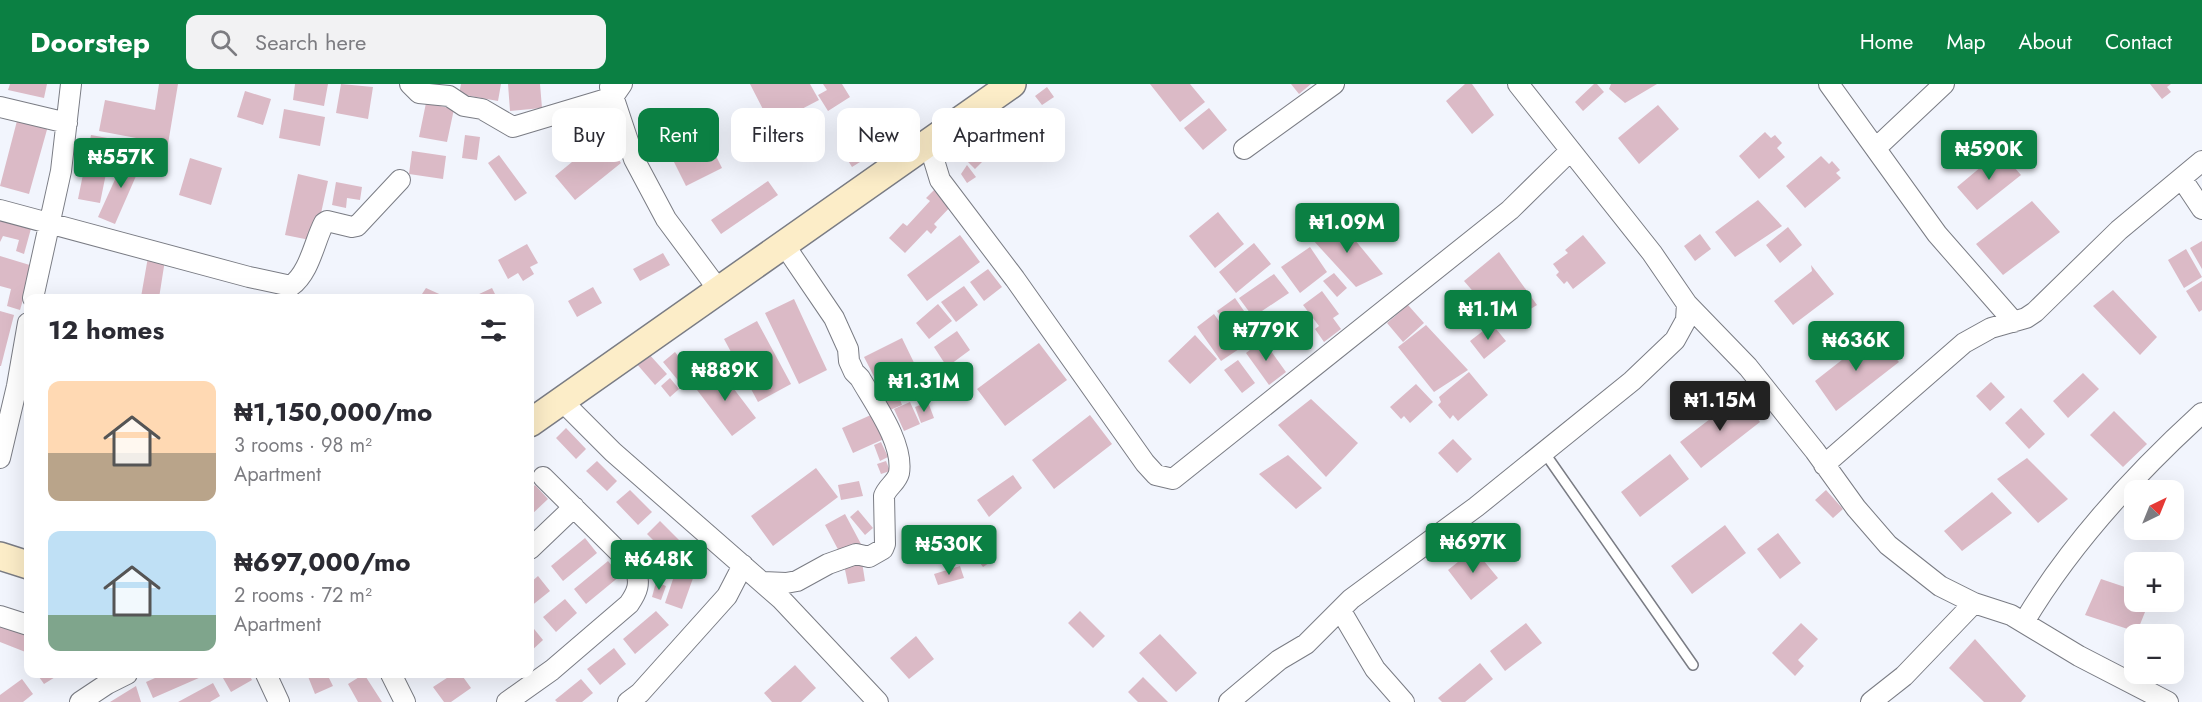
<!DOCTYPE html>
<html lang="en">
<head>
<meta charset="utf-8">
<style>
	body { margin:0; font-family:Jost,sans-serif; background:#f2f2f3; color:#2b2b33; height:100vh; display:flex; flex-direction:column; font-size:22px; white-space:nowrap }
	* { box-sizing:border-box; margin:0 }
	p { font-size:20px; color:#7c7c81 }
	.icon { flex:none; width:33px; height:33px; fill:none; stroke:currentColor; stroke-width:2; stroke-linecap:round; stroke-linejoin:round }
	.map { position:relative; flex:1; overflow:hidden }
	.details { position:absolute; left:24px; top:210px; width:510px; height:384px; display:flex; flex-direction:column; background:#fff; border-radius:12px; box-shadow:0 6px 24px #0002 }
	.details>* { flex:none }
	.top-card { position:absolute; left:552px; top:24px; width:570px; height:54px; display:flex; gap:12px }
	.needle { width:39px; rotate:43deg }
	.tools { position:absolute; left:2124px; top:396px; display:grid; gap:12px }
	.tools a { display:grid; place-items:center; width:60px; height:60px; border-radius:12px; background:#fff; box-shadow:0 6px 24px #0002; font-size:30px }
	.price { position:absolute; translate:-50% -51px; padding:0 14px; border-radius:6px; background:#0b8043; color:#fff; font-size:20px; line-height:39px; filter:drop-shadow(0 2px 3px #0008) }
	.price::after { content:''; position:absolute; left:50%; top:36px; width:18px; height:14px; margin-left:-9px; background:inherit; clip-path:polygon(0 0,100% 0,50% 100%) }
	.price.current { background:#222; color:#fff }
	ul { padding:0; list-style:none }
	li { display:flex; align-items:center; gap:18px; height:150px; padding:0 24px }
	li span { display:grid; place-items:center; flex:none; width:168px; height:120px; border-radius:12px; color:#555 }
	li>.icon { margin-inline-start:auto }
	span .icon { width:72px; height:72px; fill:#fffc; stroke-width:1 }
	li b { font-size:26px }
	h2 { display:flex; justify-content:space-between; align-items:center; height:72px; padding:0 24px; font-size:26px }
	.chip { padding:0 21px; border-radius:12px; background:#fff; box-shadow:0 6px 24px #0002; font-size:21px; line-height:54px }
	.chip.current { background:#0b8043; color:#fff }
	header { display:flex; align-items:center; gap:36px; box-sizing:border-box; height:84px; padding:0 30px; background:#0b8043; color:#fff }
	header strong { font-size:28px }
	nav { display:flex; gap:33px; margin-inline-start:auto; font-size:21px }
	.search { width:420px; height:54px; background:#f2f2f3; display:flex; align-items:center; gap:15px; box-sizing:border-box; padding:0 21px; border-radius:12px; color:#7c7c81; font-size:22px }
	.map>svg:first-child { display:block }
</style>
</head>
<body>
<header>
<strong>Doorstep</strong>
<div class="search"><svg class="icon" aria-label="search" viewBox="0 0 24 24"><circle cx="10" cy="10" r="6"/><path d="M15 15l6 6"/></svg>Search here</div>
<nav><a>Home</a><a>Map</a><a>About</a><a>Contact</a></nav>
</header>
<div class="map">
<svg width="2202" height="618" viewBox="0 0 2202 618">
	<rect width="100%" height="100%" fill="#f2f5fd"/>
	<path fill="#dbbac6" d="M 10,0 L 47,0 L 44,14 L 8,6 Z
		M 159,0 L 178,0 L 168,60 L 99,47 L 105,16 L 155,26 Z
		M 295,0 L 328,0 L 324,22 L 293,16 Z
		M 341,0 L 373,3 L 368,35 L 336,29 Z
		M 461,0 L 501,0 L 498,17 L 459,10 Z
		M 508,0 L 540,0 L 542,24 L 510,27 Z
		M 750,0 L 810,0 L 819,16 L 771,41 Z
		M 823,0 L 842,0 L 850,13 L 828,27 L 818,11 L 827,6 Z
		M 1150,0 L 1190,0 L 1205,18 L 1180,38 Z
		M 1291,0 L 1311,0 L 1299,10 Z
		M 1465,0 L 1472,0 L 1494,31 L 1472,50 L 1446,17 Z
		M 1594,0 L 1597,0 L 1604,8 L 1583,27 L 1575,18 Z
		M 1611,0 L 1657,0 L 1625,19 L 1609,5 Z
		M 2150,0 L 2171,0 L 2167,3 L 2171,8 L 2162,15 Z
		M 1047,3 L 1054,13 L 1042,21 L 1035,12 Z
		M 245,7 L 271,15 L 263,41 L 237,33 Z
		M 426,19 L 454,25 L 447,58 L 419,53 Z
		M 1658,21 L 1679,45 L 1639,80 L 1618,54 Z
		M 1209,24 L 1227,46 L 1203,66 L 1184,44 Z
		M 284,25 L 325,33 L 320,62 L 279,54 Z
		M 18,33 L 48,42 L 29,110 L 0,102 Z
		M 1765,48 L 1771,54 L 1775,51 L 1782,59 L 1777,64 L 1785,73 L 1759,95 L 1739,72 Z
		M 1000,49 L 1005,55 L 975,85 L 961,71 L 974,60 Z
		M 91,51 L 113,55 L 100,119 L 78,115 Z
		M 465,51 L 480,53 L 477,76 L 462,74 Z
		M 601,54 L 621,79 L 575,116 L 555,92 Z
		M 874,57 L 881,66 L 868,75 L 862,65 Z
		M 709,58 L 722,84 L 686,102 L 673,76 Z
		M 412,67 L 446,72 L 443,95 L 409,90 Z
		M 2000,67 L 2021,91 L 1977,126 L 1957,103 Z
		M 127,69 L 143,76 L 115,140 L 98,133 Z
		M 855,70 L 860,78 L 852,83 L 847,75 Z
		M 499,71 L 527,109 L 515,117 L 488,79 Z
		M 1821,72 L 1829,80 L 1832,77 L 1840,86 L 1836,89 L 1841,94 L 1805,124 L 1786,102 Z
		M 190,74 L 222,84 L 211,121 L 179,111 Z
		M 967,81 L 976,93 L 967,99 L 961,90 Z
		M 298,90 L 328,97 L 315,157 L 285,151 Z
		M 768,97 L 778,111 L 721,150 L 711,136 Z
		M 336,98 L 362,103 L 360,116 L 347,114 L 346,124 L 332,121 Z
		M 936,104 L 953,120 L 934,140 L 937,143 L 931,150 L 927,146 L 905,169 L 889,154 L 903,139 L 907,142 L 930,117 L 926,114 Z
		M 1758,116 L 1782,142 L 1735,173 L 1715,148 Z
		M 2032,117 L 2060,148 L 2003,191 L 1976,160 Z
		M 1218,128 L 1244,160 L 1215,184 L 1189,152 Z
		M 0,132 L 32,141 L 24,170 L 16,167 L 19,156 L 3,152 L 0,158 Z
		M 1336,133 L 1383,190 L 1356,203 L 1312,155 Z
		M 1788,143 L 1802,161 L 1780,179 L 1766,161 Z
		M 1700,150 L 1711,165 L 1695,177 L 1684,162 Z
		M 960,151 L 980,178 L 927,217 L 907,191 Z
		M 1583,151 L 1606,179 L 1573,205 L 1567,197 L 1564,200 L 1556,191 L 1559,188 L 1553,180 L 1568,169 L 1565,166 Z
		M 2202,157 L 2202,185 L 2190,164 Z
		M 1254,159 L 1271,180 L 1236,209 L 1219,188 Z
		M 527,160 L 538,179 L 530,183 L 534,190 L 523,197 L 518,189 L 508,195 L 498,176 Z
		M 1310,163 L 1327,188 L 1300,209 L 1281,183 Z
		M 2186,165 L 2202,193 L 2184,204 L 2168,176 Z
		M 1499,168 L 1537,221 L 1503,242 L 1464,197 Z
		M 663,169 L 670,181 L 640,197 L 633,185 Z
		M 0,172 L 33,182 L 20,226 L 7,222 L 11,205 L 0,202 Z
		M 148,173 L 165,176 L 159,214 L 141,213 Z
		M 1811,181 L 1834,210 L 1793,241 L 1774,217 L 1812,187 Z
		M 988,185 L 1002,203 L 984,217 L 970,198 Z
		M 1334,189 L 1347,204 L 1337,213 L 1323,197 Z
		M 1274,190 L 1289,209 L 1253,233 L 1239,214 Z
		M 2202,197 L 2202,226 L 2199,228 L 2186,207 Z
		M 964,202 L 978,221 L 956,238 L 941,218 Z
		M 593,203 L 602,219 L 577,233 L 568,217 Z
		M 426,204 L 448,214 L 450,211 L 456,214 L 420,213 Z
		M 492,204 L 497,214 L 478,214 L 477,211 Z
		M 2113,206 L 2157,253 L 2140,271 L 2093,222 Z
		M 1322,207 L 1339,230 L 1333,234 L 1341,245 L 1324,258 L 1315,245 L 1319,242 L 1303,221 Z
		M 1235,214 L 1260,250 L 1243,262 L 1217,227 Z
		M 794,215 L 827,286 L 799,300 L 765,229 Z
		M 938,220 L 952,237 L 929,255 L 916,239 Z
		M 1408,221 L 1424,239 L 1403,258 L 1387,239 Z
		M 0,227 L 14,231 L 1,282 L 0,282 Z
		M 1214,230 L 1239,265 L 1221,277 L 1197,243 Z
		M 757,237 L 791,300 L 758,318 L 724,255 Z
		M 1492,240 L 1506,257 L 1484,275 L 1470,257 Z
		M 1426,241 L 1468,286 L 1434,308 L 1398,263 Z
		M 957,247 L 970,266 L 947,283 L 934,263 Z
		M 1875,250 L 1899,278 L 1836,327 L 1815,297 Z
		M 1195,251 L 1217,275 L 1190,300 L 1168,277 Z
		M 902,254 L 919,289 L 882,308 L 864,273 Z
		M 1263,256 L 1286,288 L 1269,301 L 1246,269 Z
		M 1039,259 L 1067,296 L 1005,342 L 977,305 Z
		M 675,268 L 693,290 L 681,300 L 663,278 Z
		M 648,269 L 667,290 L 655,301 L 636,279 Z
		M 1238,276 L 1255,299 L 1242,309 L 1224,286 Z
		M 718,284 L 756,334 L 732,352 L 694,302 Z
		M 1469,288 L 1488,311 L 1458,337 L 1453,331 L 1450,335 L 1438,321 L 1441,318 L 1439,313 Z
		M 2083,289 L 2099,305 L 2068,334 L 2053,317 Z
		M 670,294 L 679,305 L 670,313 L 661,302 Z
		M 1991,298 L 2005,313 L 1990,327 L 1976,312 Z
		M 1416,300 L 1433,318 L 1410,339 L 1404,332 L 1401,335 L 1390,323 Z
		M 896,305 L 902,321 L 890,326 L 883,309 Z
		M 1740,312 L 1760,338 L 1701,384 L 1680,358 Z
		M 1311,315 L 1358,359 L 1326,393 L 1278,341 Z
		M 910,318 L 920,340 L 904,347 L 894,325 Z
		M 928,318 L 934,334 L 921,339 L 915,323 Z
		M 2021,324 L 2045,350 L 2029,365 L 2005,339 Z
		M 2114,327 L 2147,360 L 2123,383 L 2090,351 Z
		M 873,330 L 884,355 L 853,369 L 842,344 Z
		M 1090,331 L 1112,360 L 1054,405 L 1032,376 Z
		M 566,344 L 586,365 L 576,375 L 556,354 Z
		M 1453,355 L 1472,375 L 1457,389 L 1438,369 Z
		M 881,358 L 888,373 L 880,377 L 874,361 Z
		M 1670,370 L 1689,395 L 1640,433 L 1621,408 Z
		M 1288,371 L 1322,404 L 1296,425 L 1259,390 Z
		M 2027,374 L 2068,415 L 2038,439 L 1997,395 Z
		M 597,377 L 617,397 L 607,407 L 586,387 Z
		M 886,377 L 890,387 L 881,390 L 877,380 Z
		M 816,384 L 838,413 L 773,462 L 751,432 Z
		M 1013,391 L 1022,404 L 989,433 L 977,416 Z
		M 859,397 L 863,412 L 841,416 L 838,401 Z
		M 535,401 L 548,415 L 530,432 L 530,406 Z
		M 630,406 L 652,428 L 638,441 L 616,418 Z
		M 1826,406 L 1843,425 L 1833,434 L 1815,416 Z
		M 1992,408 L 2012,429 L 1962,467 L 1944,447 Z
		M 858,426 L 873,444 L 865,451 L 850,433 Z
		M 845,430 L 861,460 L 841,471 L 825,441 Z
		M 660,437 L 682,459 L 669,472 L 647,450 Z
		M 1725,441 L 1746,469 L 1692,510 L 1671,482 Z
		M 1778,449 L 1801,479 L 1780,495 L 1757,465 Z
		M 585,454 L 597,469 L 563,497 L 551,482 Z
		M 981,455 L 995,475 L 983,483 L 969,464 Z
		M 950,456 L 953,473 L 931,478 L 927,461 Z
		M 1474,465 L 1498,494 L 1471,516 L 1448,486 Z
		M 608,477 L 620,492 L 586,520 L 574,505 Z
		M 679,477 L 697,483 L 682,525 L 665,519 Z
		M 862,478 L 865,497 L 848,500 L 844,481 Z
		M 960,482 L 964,494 L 938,501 L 934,490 Z
		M 538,492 L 550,507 L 530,523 L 530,499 Z
		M 2101,495 L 2134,506 L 2134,518 L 2149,518 L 2137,548 L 2085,531 Z
		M 656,498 L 666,502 L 661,516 L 652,513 Z
		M 565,515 L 577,529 L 556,548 L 543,533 Z
		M 656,527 L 669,541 L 635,570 L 623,555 Z
		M 1080,527 L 1105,552 L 1093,564 L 1068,539 Z
		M 0,538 L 28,548 L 28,569 L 0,558 Z
		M 1526,539 L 1542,559 L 1505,587 L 1490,567 Z
		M 1801,539 L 1818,555 L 1798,576 L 1804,582 L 1795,592 L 1772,569 Z
		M 530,540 L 543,556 L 530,568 Z
		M 1160,550 L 1197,589 L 1176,608 L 1139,569 Z
		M 916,552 L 934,575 L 909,595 L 890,574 Z
		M 1975,555 L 2026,612 L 2021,618 L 1984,618 L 1949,584 Z
		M 614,564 L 626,580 L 600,601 L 587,585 Z
		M 1480,579 L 1493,595 L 1465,618 L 1442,618 L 1438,614 Z
		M 795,581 L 816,604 L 801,618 L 772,618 L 764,609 Z
		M 37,590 L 60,590 L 44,600 Z
		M 164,590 L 208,590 L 153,614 L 146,598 Z
		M 230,590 L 249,590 L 252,596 L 231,608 L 223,594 Z
		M 307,590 L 327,590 L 333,602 L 315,610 Z
		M 364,590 L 382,618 L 358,618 L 348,600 Z
		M 453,590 L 461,590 L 471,604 L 451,618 L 444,618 L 433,603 Z
		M 1143,593 L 1168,618 L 1138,618 L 1128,608 Z
		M 22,595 L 33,610 L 23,618 L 0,618 L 0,611 Z
		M 581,595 L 593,609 L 582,618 L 557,618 L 555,616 Z
		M 213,599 L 220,612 L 210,618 L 178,618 Z
		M 136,602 L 141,618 L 110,618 Z"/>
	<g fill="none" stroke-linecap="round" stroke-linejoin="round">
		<g stroke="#7a7c84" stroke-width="12">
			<path id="lane" d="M 1544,368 L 1693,581"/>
		</g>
		<g stroke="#7a7c84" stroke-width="22">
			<path id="street" d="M 410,0 L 419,9 L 449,12 L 464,22 L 482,25 L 513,43 L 613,13 L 622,0
				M 1518,0 L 1652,169 L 1687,220 L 1748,283 L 1815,367 L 1856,424 L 1888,461 L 1940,502 L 1974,519 L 2011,531 L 2079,572 L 2168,618
				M 1829,0 L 1937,150 L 2014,238
				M 610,3 L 634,75 L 666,135 L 718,205
				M 0,23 L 67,39
				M 929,60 L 940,96 L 1015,195 L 1145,379 L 1156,391 L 1173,395 L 1510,126 L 1570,67
				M 1876,64 L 1944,0
				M 1244,65 L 1334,0
				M 2182,95 L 2202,125
				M 0,126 L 249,193 L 291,202 C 310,188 314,158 324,139 L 327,137 L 352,143 L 357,142 L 400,96
				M 33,214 L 61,87 L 71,0
				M 562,317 L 613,368 L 781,515 L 878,618
				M 0,374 L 17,302 L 28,239
				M 1824,381 L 1964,259 L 1991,244 L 2026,234 L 2035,228 L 2119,146 L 2202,77
				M 530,465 L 574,423
				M 763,498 L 786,499 L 797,497 L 828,480 L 856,470 L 869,473 L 883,465 L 885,460 L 884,412 C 887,403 897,398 899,389 C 904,359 874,319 860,294 L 854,288 L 849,277 L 848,265 L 834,234 L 783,159
				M 1341,527 L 1375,585 L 1404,618
				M 0,532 L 28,541
				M 2024,538 C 2071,459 2134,391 2202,329
				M 266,590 L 279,618
				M 391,590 L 405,618
				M 80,618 L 107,600 L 127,590
				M 507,618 L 552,586 L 629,520 C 638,507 640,500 636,485 L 543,393
				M 628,618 L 640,609 L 727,512 L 743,481
				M 1229,618 L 1279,576 L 1306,560 L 1351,515 L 1476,423 L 1632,297 L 1675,256 L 1686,236 L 1687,220
				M 1871,618 L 1904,592 L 1974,519"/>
		</g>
		<g stroke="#7a7c84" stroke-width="30">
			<path id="secondary" d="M 530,339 L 1012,0
				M 0,472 L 28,481"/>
		</g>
		<use href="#lane" stroke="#fff" stroke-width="9"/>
		<use href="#street" stroke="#fff" stroke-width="20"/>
		<use href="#secondary" stroke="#fcedc8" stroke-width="27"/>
	</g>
</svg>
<div class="tools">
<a><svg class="needle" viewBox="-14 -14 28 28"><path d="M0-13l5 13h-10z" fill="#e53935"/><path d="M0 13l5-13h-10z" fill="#7c7c81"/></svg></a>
<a>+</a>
<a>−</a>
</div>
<b class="price" style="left:1989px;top:97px">₦590K</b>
<b class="price" style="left:121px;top:105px">₦557K</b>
<b class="price" style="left:1347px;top:170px">₦1.09M</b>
<b class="price" style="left:1488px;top:257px">₦1.1M</b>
<b class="price" style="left:1266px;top:278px">₦779K</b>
<b class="price" style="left:1856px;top:288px">₦636K</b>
<b class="price" style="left:725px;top:318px">₦889K</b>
<b class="price" style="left:924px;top:329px">₦1.31M</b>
<b class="price current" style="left:1720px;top:348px">₦1.15M</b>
<b class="price" style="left:1473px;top:490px">₦697K</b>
<b class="price" style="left:949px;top:492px">₦530K</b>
<b class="price" style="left:659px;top:507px">₦648K</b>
<div class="top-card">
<a class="chip">Buy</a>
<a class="chip current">Rent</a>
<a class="chip">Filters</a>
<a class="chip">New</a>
<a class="chip">Apartment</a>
</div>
<section class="details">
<h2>12 homes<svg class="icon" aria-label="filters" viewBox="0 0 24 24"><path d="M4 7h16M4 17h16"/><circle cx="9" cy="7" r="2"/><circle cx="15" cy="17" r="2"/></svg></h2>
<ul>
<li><span style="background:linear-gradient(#ffd9b3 60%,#b9a48a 0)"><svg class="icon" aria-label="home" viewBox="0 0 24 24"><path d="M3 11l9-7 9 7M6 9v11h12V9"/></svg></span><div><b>₦1,150,000/mo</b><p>3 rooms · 98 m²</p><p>Apartment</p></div></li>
<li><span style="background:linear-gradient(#bfe0f5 70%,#7fa58c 0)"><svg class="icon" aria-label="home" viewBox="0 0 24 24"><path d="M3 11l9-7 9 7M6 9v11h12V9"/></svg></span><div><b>₦697,000/mo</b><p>2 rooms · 72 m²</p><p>Apartment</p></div></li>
</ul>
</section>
</div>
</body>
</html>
